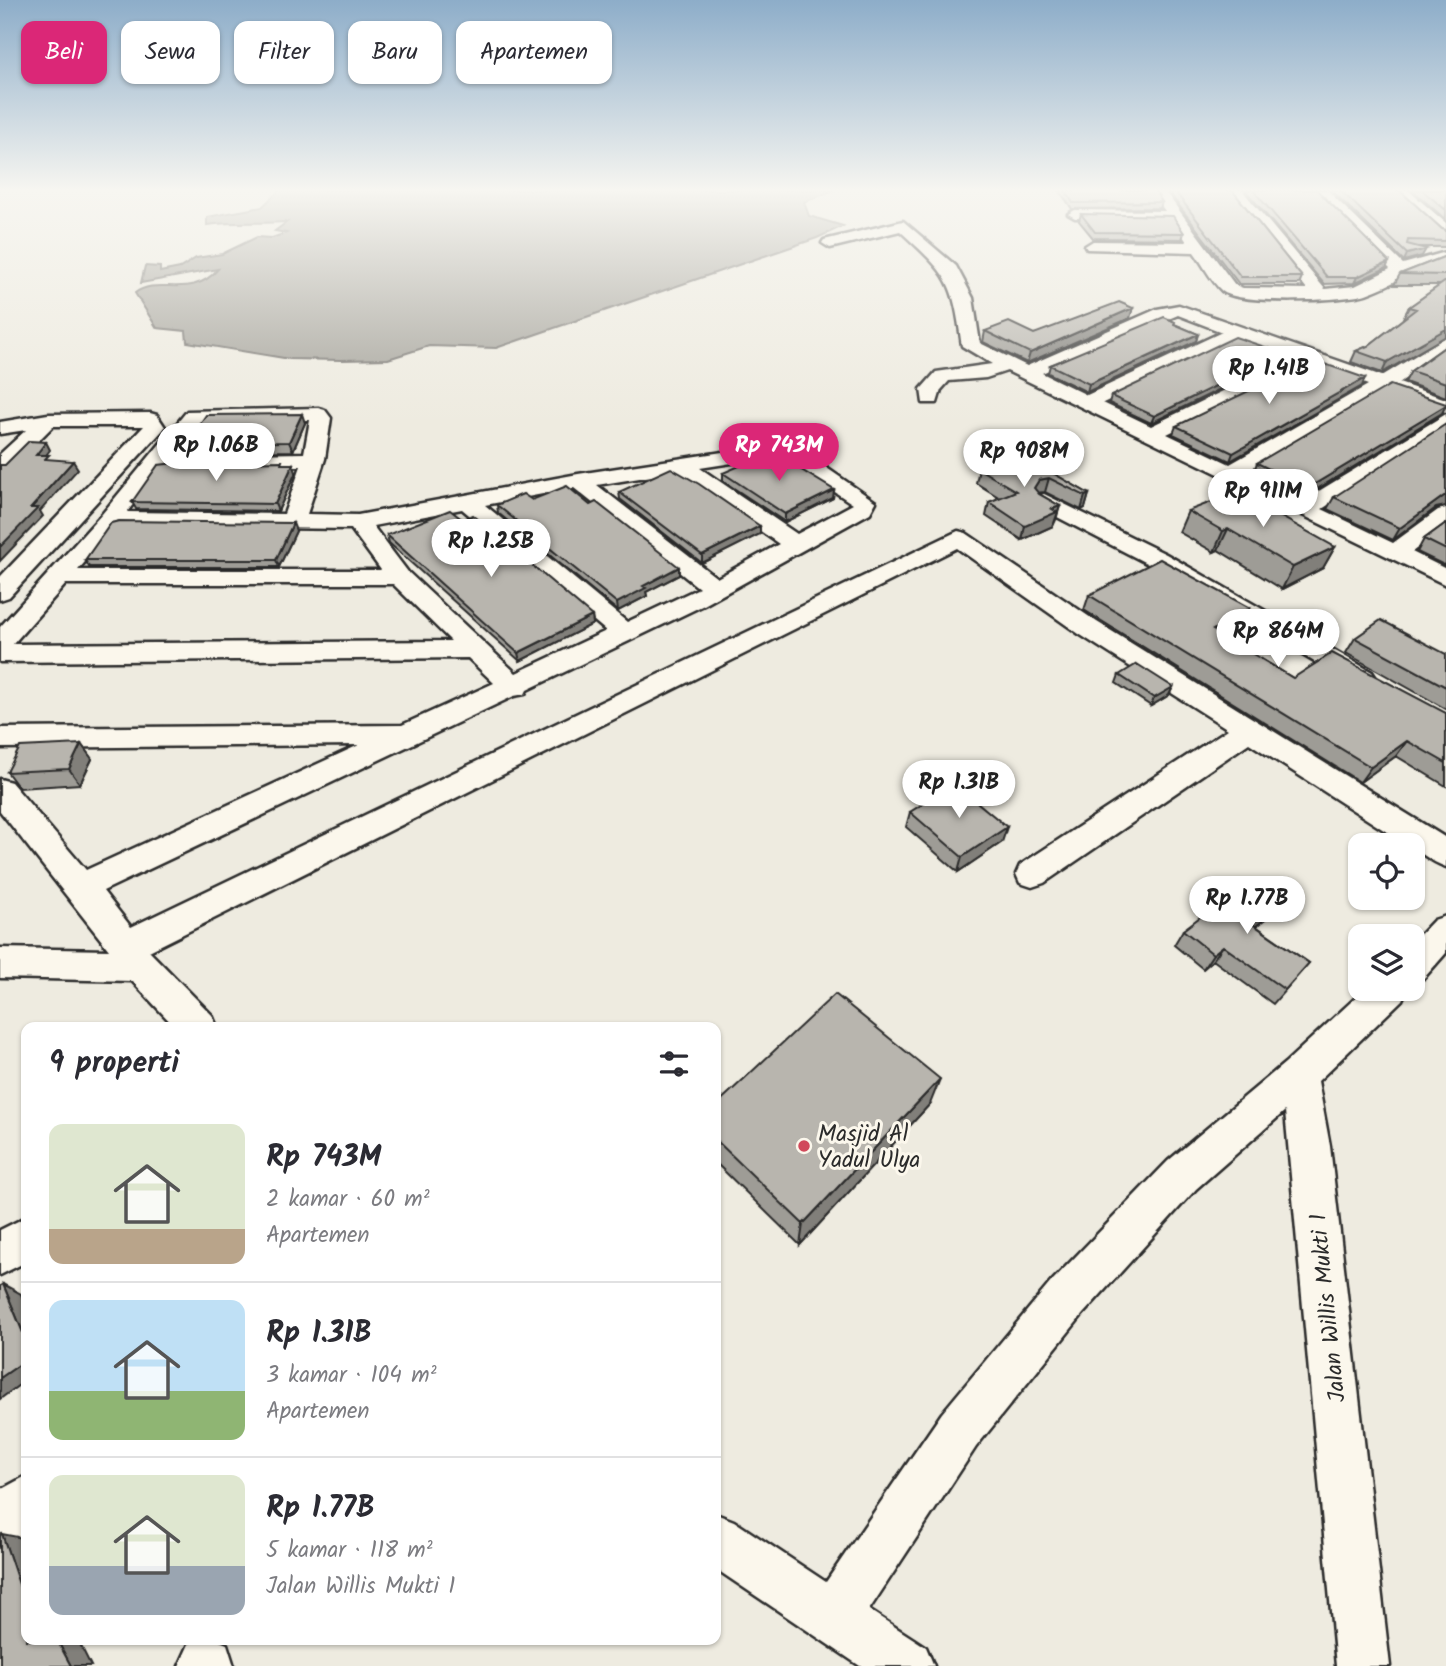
<!DOCTYPE html>
<html lang="id">
<head>
<meta charset="utf-8">
<style>
	body { margin:0; font-family:Kalam,sans-serif; background:#f2f2f3; color:#2b2b33; height:100vh; display:flex; flex-direction:column; font-size:26px; white-space:nowrap }
	* { box-sizing:border-box; margin:0 }
	p { font-size:23px; color:#7c7c81 }
	.icon { flex:none; width:38px; height:38px; fill:none; stroke:currentColor; stroke-width:2; stroke-linecap:round; stroke-linejoin:round }
	.map { position:relative; flex:1; overflow:hidden }
	.sheet { position:absolute; left:21px; top:1022px; width:700px; height:623px; display:flex; flex-direction:column; background:#fff; border-radius:14px; box-shadow:0 2px 5px #0004 }
	.sheet>* { flex:none }
	.guide { position:absolute; left:21px; top:21px; width:700px; height:63px; display:flex; gap:14px }
	.buttons { position:absolute; left:1348px; top:833px; display:grid; gap:14px }
	.buttons a { display:grid; place-items:center; width:77px; height:77px; border-radius:14px; background:#fff; box-shadow:0 2px 5px #0004; font-size:35px }
	.price { position:absolute; translate:-50% -60px; padding:0 16px; border-radius:24px; background:#fff; color:#222; font-size:23px; line-height:46px; filter:drop-shadow(0 2px 4px #0008) }
	.price::after { content:''; position:absolute; left:50%; top:42px; width:21px; height:16px; margin-left:-10px; background:inherit; clip-path:polygon(0 0,100% 0,50% 100%) }
	.price.on { background:#db2777; color:#fff }
	ul { padding:0; list-style:none }
	li { display:flex; align-items:center; gap:21px; height:175px; padding:0 28px }
	li+li { border-top:2px solid #e1e1e2 }
	li span { display:grid; place-items:center; flex:none; width:196px; height:140px; border-radius:14px; color:#555 }
	li>.icon { margin-inline-start:auto }
	span .icon { width:84px; height:84px; fill:#fffc; stroke-width:1 }
	li b { font-size:30px }
	h2 { display:flex; justify-content:space-between; align-items:center; height:84px; padding:0 28px; font-size:30px }
	.tag { padding:0 24px; border-radius:14px; background:#fff; box-shadow:0 2px 5px #0004; font-size:24px; line-height:63px }
	.tag.on { background:#db2777; color:#fff }
	.map>svg:first-child { display:block }
</style>
</head>
<body>
<div class="map">
<svg width="1446" height="1666" viewBox="0 0 1446 1666">
	<rect width="100%" height="100%" fill="#eeebe0"/>
	<filter id="ink" filterUnits="userSpaceOnUse"><feTurbulence type="fractalNoise" baseFrequency=".0143" numOctaves="2"/><feDisplacementMap in="SourceGraphic" scale="14" xChannelSelector="R" yChannelSelector="G"/><feConvolveMatrix kernelMatrix="1 2 1 2 8 2 1 2 1" color-interpolation-filters="sRGB"/></filter>
	<g filter="url(#ink)">
		<path fill="#a4a29a" stroke="#74726e" stroke-width="2" d="M 280,190 L 834,190 L 804,202 L 809,216 L 843,226 L 817,238 L 496,348 L 429,346 L 388,359 L 341,360 L 290,359 L 187,342 L 186,331 L 157,328 L 135,293 C 158,275 191,301 218,269 L 141,283 L 145,266 L 160,267 L 160,272 L 180,268 L 196,258 L 222,254 L 257,237 L 272,238 L 286,233 L 275,231 L 287,222 C 258,224 236,221 207,225 L 207,217 L 262,207 Z"/>
		<g fill="none" stroke-linecap="round" stroke-linejoin="round">
			<g stroke="#2b2b2b" stroke-width="5">
				<path id="minor" d="M 1150,190 L 1164,190 L 1235,285 L 1243,288 L 1307,289 L 1228,190 L 1242,190 L 1325,289 L 1355,286 L 1390,269 L 1312,190 L 1327,190 L 1403,264 L 1446,252 L 1446,262 C 1417,268 1394,284 1366,294 C 1345,301 1238,305 1222,291 C 1211,281 1203,264 1194,252 L 1087,249 L 1085,246 L 1093,241 L 1187,242 L 1172,220 L 1075,218 L 1068,214 L 1075,210 L 1165,211 Z
					M 1393,190 L 1408,190 L 1446,223 L 1446,236 L 1441,234 Z
					M 903,221 L 956,266 L 973,298 L 980,343 L 1027,366 L 1157,309 L 1179,305 L 1382,376 L 1446,337 L 1446,350 L 1399,383 L 1446,399 L 1446,412 L 1385,391 L 1247,472 L 1304,500 L 1446,414 L 1446,429 L 1322,509 L 1393,543 L 1438,510 L 1446,508 L 1446,526 L 1412,552 L 1446,569 L 1446,585 L 1007,371 L 986,378 L 949,381 L 941,390 L 937,403 L 923,403 L 921,389 L 936,372 L 992,364 L 962,346 C 953,279 949,276 900,231 L 830,248 L 822,243 L 824,240 ZM 1178,315 L 1222,332 L 1087,395 L 1042,373 ZM 1239,338 L 1293,357 L 1151,426 L 1103,403 ZM 1310,364 L 1368,385 L 1230,464 L 1167,434 Z
					M 318,408 L 325,410 L 331,418 L 325,459 L 307,514 L 358,515 L 578,474 L 776,444 L 795,446 L 876,502 L 870,513 L 704,605 L 527,690 L 525,694 L 514,696 L 103,891 L 131,927 L 958,531 L 966,533 L 1097,622 L 1446,838 L 1446,867 C 1431,862 1418,850 1407,845 L 1249,743 L 1044,883 L 1032,887 L 1020,883 L 1016,874 L 1020,865 L 1228,729 L 1079,634 L 957,548 L 149,951 L 212,1015 L 217,1027 L 175,1027 L 132,981 L 0,978 L 0,948 L 109,950 L 0,811 L 0,779 L 11,782 L 86,870 L 359,745 L 0,748 L 0,728 L 402,725 L 494,683 L 468,658 L 0,662 L 0,627 L 102,514 L 187,411 ZM 310,420 L 304,453 L 173,455 L 200,421 ZM 776,456 L 782,457 L 853,504 L 797,534 L 700,468 ZM 301,466 L 284,514 L 127,512 L 162,468 ZM 676,472 L 779,544 L 717,578 L 597,485 ZM 574,488 L 699,588 L 627,622 L 485,505 ZM 462,509 L 606,631 L 516,673 L 408,572 L 373,526 ZM 116,526 L 351,529 L 381,570 L 78,570 ZM 66,584 L 393,584 L 451,641 L 13,644 Z
					M 150,413 L 157,415 L 165,427 L 162,431 L 9,597 L 0,600 L 0,577 L 144,426 L 53,426 L 8,471 L 0,472 L 0,454 L 26,430 L 0,434 L 0,422 L 48,414 Z
					M 1044,494 L 1166,554 L 1372,672 L 1376,678 L 1372,684 L 1362,687 L 1352,684 L 1148,564 L 1036,506 L 1033,501 L 1036,496 Z
					M 1446,916 L 1446,953 L 1424,978 L 1412,982 L 1412,943 L 1434,920 Z
					M 1365,989 L 1407,989 L 1402,1000 L 1318,1081 L 1330,1146 L 1390,1666 L 1336,1666 L 1285,1111 L 1196,1189 L 1083,1314 L 976,1447 L 869,1610 L 926,1647 L 934,1666 L 860,1666 L 716,1569 L 716,1514 L 734,1521 L 826,1582 L 942,1413 L 1051,1282 L 1168,1161 L 1285,1063 Z
					M 26,1217 L 26,1262 L 0,1275 L 0,1230 Z
					M 26,1476 L 26,1533 L 0,1547 L 0,1490 Z
					M 199,1640 L 217,1640 L 227,1644 L 234,1666 L 179,1666 L 189,1644 Z"/>
			</g>
			<use href="#minor" fill="#fbf7ec" fill-rule="evenodd"/>
		</g>
		<path fill="#9e9c96" stroke="#2b2b2b" stroke-width="2" d="M 1059,190 L 1154,190 L 1162,202 L 1160,208 L 1072,209 Z
			M 1167,190 L 1232,190 L 1302,277 L 1299,284 L 1239,284 Z
			M 1245,190 L 1317,190 L 1386,268 L 1354,283 L 1324,284 Z
			M 1331,190 L 1399,190 L 1442,229 L 1446,230 L 1446,247 L 1418,247 L 1422,256 L 1404,261 Z
			M 1412,190 L 1446,190 L 1446,220 Z
			M 1081,214 L 1184,233 L 1182,239 L 1093,238 L 1079,221 Z
			M 1446,256 L 1446,336 L 1382,373 L 1351,362 L 1356,351 L 1368,346 L 1404,318 L 1403,318 L 1409,307 L 1440,285 L 1394,285 L 1400,274 Z
			M 1130,318 L 1027,363 L 983,342 L 985,331 L 1034,334 Z
			M 1174,324 L 1198,334 L 1196,341 L 1087,392 L 1048,373 L 1050,365 Z
			M 1446,346 L 1446,397 L 1405,382 L 1411,371 Z
			M 1280,360 L 1151,423 L 1109,403 L 1111,396 Z
			M 1362,386 L 1230,461 L 1173,434 L 1176,426 Z
			M 1446,404 L 1442,413 L 1304,497 L 1253,472 L 1257,463 Z
			M 305,423 L 293,451 L 191,452 L 187,443 Z
			M 1018,453 L 1089,494 L 1085,508 L 1081,510 L 1045,492 L 1038,493 L 1060,506 L 1056,520 L 1053,526 L 1022,540 L 986,516 L 989,502 L 1000,498 L 976,483 L 979,469 Z
			M 283,464 L 296,472 L 278,511 L 136,509 L 132,502 Z
			M 723,473 L 834,490 L 833,498 L 785,522 L 723,481 Z
			M 619,492 L 760,526 L 760,534 L 702,563 L 620,499 Z
			M 1334,497 L 1436,508 L 1393,540 L 1327,509 Z
			M 532,500 L 679,575 L 646,592 L 647,596 L 618,611 L 498,513 L 497,505 Z
			M 1188,511 L 1335,547 L 1323,568 L 1282,589 L 1218,550 L 1214,552 L 1179,532 Z
			M 1446,523 L 1446,566 L 1417,552 L 1424,539 Z
			M 296,531 L 279,567 L 89,567 L 85,560 Z
			M 387,535 L 592,616 L 593,624 L 520,661 L 389,543 Z
			M 1089,595 L 1242,624 L 1222,635 L 1293,678 L 1446,713 L 1446,786 L 1396,756 L 1360,782 L 1084,610 Z
			M 1355,638 L 1446,654 L 1446,709 L 1346,653 Z
			M 1119,675 L 1173,687 L 1169,695 L 1151,706 L 1116,683 Z
			M 81,744 L 92,759 L 80,784 L 19,788 L 7,772 Z
			M 910,812 L 1002,842 L 958,872 L 906,827 Z
			M 1265,919 L 1256,926 L 1309,963 L 1273,1004 L 1213,960 L 1203,969 L 1174,945 L 1183,930 Z
			M 930,1104 L 800,1245 L 716,1163 L 716,1105 Z"/>
		<path fill="#817f7a" stroke="#2b2b2b" stroke-width="2" d="M 1426,249 L 1422,256 L 1404,261 L 1407,254 Z
			M 1389,262 L 1386,268 L 1354,283 L 1357,277 Z
			M 1133,308 L 1130,318 L 1027,363 L 1030,353 Z
			M 1446,329 L 1446,336 L 1382,373 L 1387,362 Z
			M 1198,334 L 1196,341 L 1087,392 L 1089,384 Z
			M 1283,353 L 1280,360 L 1151,423 L 1154,416 Z
			M 1365,378 L 1362,386 L 1230,461 L 1233,453 Z
			M 1446,405 L 1442,413 L 1304,497 L 1308,488 Z
			M 302,414 L 305,423 L 293,451 L 289,442 Z
			M 46,442 L 50,450 L 40,463 L 36,455 Z
			M 73,461 L 78,469 L 40,511 L 43,516 L 0,561 L 0,547 L 31,508 Z
			M 293,464 L 296,472 L 278,511 L 275,504 Z
			M 1049,478 L 1045,492 L 1035,493 L 1034,488 L 1039,480 Z
			M 834,490 L 833,498 L 785,522 L 785,514 Z
			M 1089,494 L 1085,508 L 1081,510 L 1085,496 Z
			M 1444,496 L 1446,496 L 1446,506 L 1436,508 L 1393,540 L 1400,528 Z
			M 1060,506 L 1053,526 L 1022,540 L 1025,526 L 1052,509 Z
			M 293,523 L 296,531 L 279,567 L 276,560 Z
			M 760,526 L 760,534 L 702,563 L 702,555 Z
			M 1228,529 L 1218,550 L 1214,552 L 1223,531 Z
			M 1335,547 L 1323,568 L 1282,589 L 1293,567 Z
			M 679,567 L 679,575 L 646,592 L 647,596 L 618,611 L 617,603 L 643,586 Z
			M 1250,608 L 1242,624 L 1205,645 L 1213,630 Z
			M 592,616 L 593,624 L 520,661 L 518,653 Z
			M 1173,687 L 1169,695 L 1151,706 L 1154,698 Z
			M 1407,741 L 1396,756 L 1360,782 L 1371,767 Z
			M 81,744 L 92,759 L 80,784 L 69,769 Z
			M 1007,827 L 1002,842 L 958,872 L 962,857 Z
			M 1276,904 L 1265,919 L 1241,938 L 1251,923 Z
			M 1223,946 L 1213,960 L 1203,969 L 1213,954 Z
			M 940,1079 L 930,1104 L 800,1245 L 803,1224 Z
			M 3,1284 L 21,1294 L 26,1306 L 26,1340 Z
			M 26,1360 L 26,1380 L 0,1399 L 0,1378 Z
			M 2,1534 L 23,1538 L 26,1547 L 26,1605 Z
			M 57,1640 L 78,1640 L 91,1666 L 71,1666 Z"/>
		<path fill="#b8b5ae" stroke="#2b2b2b" stroke-width="2" d="M 1065,190 L 1154,190 L 1162,202 L 1073,203 Z
			M 1174,190 L 1232,190 L 1302,277 L 1241,277 Z
			M 1253,190 L 1317,190 L 1389,262 L 1357,277 L 1327,277 Z
			M 1340,190 L 1399,190 L 1442,229 L 1446,230 L 1446,241 L 1408,240 L 1407,244 L 1426,249 L 1407,254 Z
			M 1422,190 L 1446,190 L 1446,210 Z
			M 1081,214 L 1173,216 L 1184,233 L 1095,232 Z
			M 1446,256 L 1446,275 L 1400,274 Z
			M 1446,281 L 1446,329 L 1387,362 L 1356,351 L 1368,346 L 1416,309 L 1409,307 Z
			M 1119,302 L 1133,308 L 1030,353 L 985,331 L 1009,322 L 1034,334 Z
			M 1164,317 L 1175,322 L 1174,324 L 1198,334 L 1089,384 L 1050,365 Z
			M 1235,337 L 1283,353 L 1154,416 L 1111,396 Z
			M 1446,346 L 1446,383 L 1411,371 Z
			M 1313,360 L 1365,378 L 1233,453 L 1176,426 Z
			M 1390,385 L 1446,404 L 1446,405 L 1308,488 L 1257,463 Z
			M 302,414 L 289,442 L 187,443 L 206,415 Z
			M 1446,424 L 1446,496 L 1444,496 L 1400,528 L 1334,497 Z
			M 29,441 L 46,442 L 36,455 L 49,455 L 45,459 L 73,461 L 31,508 L 38,508 L 0,547 L 0,465 L 5,465 Z
			M 772,452 L 834,490 L 785,514 L 723,473 Z
			M 1018,453 L 1089,494 L 1085,496 L 1049,478 L 1039,480 L 1034,488 L 1039,494 L 1060,506 L 1052,509 L 1057,512 L 1025,526 L 989,502 L 1016,491 L 979,469 Z
			M 282,461 L 281,464 L 293,464 L 275,504 L 132,502 L 158,465 L 175,463 Z
			M 671,468 L 699,484 L 760,526 L 702,555 L 619,492 Z
			M 567,486 L 590,505 L 596,502 L 679,567 L 643,586 L 646,588 L 617,603 L 497,505 L 523,494 L 532,500 Z
			M 1237,492 L 1335,547 L 1293,567 L 1228,529 L 1223,531 L 1188,511 Z
			M 450,510 L 463,520 L 473,515 L 592,616 L 518,653 L 387,535 Z
			M 119,521 L 293,523 L 276,560 L 85,560 L 111,523 Z
			M 1446,523 L 1446,550 L 1424,539 Z
			M 1160,559 L 1250,608 L 1213,630 L 1293,678 L 1332,653 L 1446,713 L 1446,763 L 1407,741 L 1371,767 L 1089,595 Z
			M 1381,620 L 1446,654 L 1446,687 L 1355,638 Z
			M 1137,664 L 1173,687 L 1154,698 L 1119,675 Z
			M 81,744 L 69,769 L 7,772 L 20,747 Z
			M 955,784 L 1007,827 L 962,857 L 910,812 Z
			M 1246,882 L 1276,904 L 1251,923 L 1309,963 L 1285,990 L 1223,946 L 1213,954 L 1183,930 Z
			M 835,994 L 940,1079 L 803,1224 L 716,1140 L 716,1105 Z
			M 3,1284 L 26,1340 L 26,1360 L 0,1378 L 0,1286 Z
			M 2,1534 L 26,1605 L 26,1640 L 57,1640 L 71,1666 L 0,1666 L 0,1535 Z"/>
	</g>
	<linearGradient id="sky" x2="0" y2="1"><stop stop-color="#8dadc9"/><stop offset="0.45" stop-color="#f7f6f1"/><stop offset="1" stop-color="#f7f6f1" stop-opacity="0"/></linearGradient>
	<rect width="1446" height="423" fill="url(#sky)"/>
	<circle fill="#d1495b" stroke="#fbf7ec" stroke-width="2.5" cx="804" cy="1146" r="7"/>
	<g text-anchor="middle" stroke-width="6" stroke-linejoin="round" paint-order="stroke">
		<g font-size="23" fill="#2b2b2b" stroke="#fbf7ec" text-anchor="start">
			<text x="818" y="1141">Masjid Al<tspan x="818" dy="26">Yadul Ulya</tspan></text>
		</g>
		<g font-size="23" fill="#2b2b2b" stroke="#fbf7ec">
			<text transform="translate(1327 1308) rotate(-96)" y="8">Jalan Willis Mukti 1</text>
		</g>
	</g>
</svg>
<div class="buttons">
<a><svg class="icon" aria-label="locate" viewBox="0 0 24 24"><circle cx="12" cy="12" r="6"/><path d="M12 2v4M12 18v4M2 12h4M18 12h4"/></svg></a>
<a><svg class="icon" aria-label="layers" viewBox="0 0 24 24"><path d="M12 4l9 5-9 5-9-5zM3 14l9 5 9-5"/></svg></a>
</div>
<b class="price" style="left:1269px;top:406px">Rp 1.41B</b>
<b class="price" style="left:216px;top:483px">Rp 1.06B</b>
<b class="price on" style="left:779px;top:483px">Rp 743M</b>
<b class="price" style="left:1024px;top:489px">Rp 908M</b>
<b class="price" style="left:1263px;top:529px">Rp 911M</b>
<b class="price" style="left:491px;top:579px">Rp 1.25B</b>
<b class="price" style="left:1278px;top:669px">Rp 864M</b>
<b class="price" style="left:959px;top:820px">Rp 1.31B</b>
<b class="price" style="left:1247px;top:936px">Rp 1.77B</b>
<div class="guide">
<a class="tag on">Beli</a>
<a class="tag">Sewa</a>
<a class="tag">Filter</a>
<a class="tag">Baru</a>
<a class="tag">Apartemen</a>
</div>
<section class="sheet">
<h2>9 properti<svg class="icon" aria-label="filters" viewBox="0 0 24 24"><path d="M4 7h16M4 17h16"/><circle cx="9" cy="7" r="2"/><circle cx="15" cy="17" r="2"/></svg></h2>
<ul>
<li><span style="background:linear-gradient(#dfe7d0 75%,#b9a48a 0)"><svg class="icon" aria-label="home" viewBox="0 0 24 24"><path d="M3 11l9-7 9 7M6 9v11h12V9"/></svg></span><div><b>Rp 743M</b><p>2 kamar · 60 m²</p><p>Apartemen</p></div></li>
<li><span style="background:linear-gradient(#bfe0f5 65%,#8fb573 0)"><svg class="icon" aria-label="home" viewBox="0 0 24 24"><path d="M3 11l9-7 9 7M6 9v11h12V9"/></svg></span><div><b>Rp 1.31B</b><p>3 kamar · 104 m²</p><p>Apartemen</p></div></li>
<li><span style="background:linear-gradient(#dfe7d0 65%,#9aa5b1 0)"><svg class="icon" aria-label="home" viewBox="0 0 24 24"><path d="M3 11l9-7 9 7M6 9v11h12V9"/></svg></span><div><b>Rp 1.77B</b><p>5 kamar · 118 m²</p><p>Jalan Willis Mukti 1</p></div></li>
</ul>
</section>
</div>
</body>
</html>
